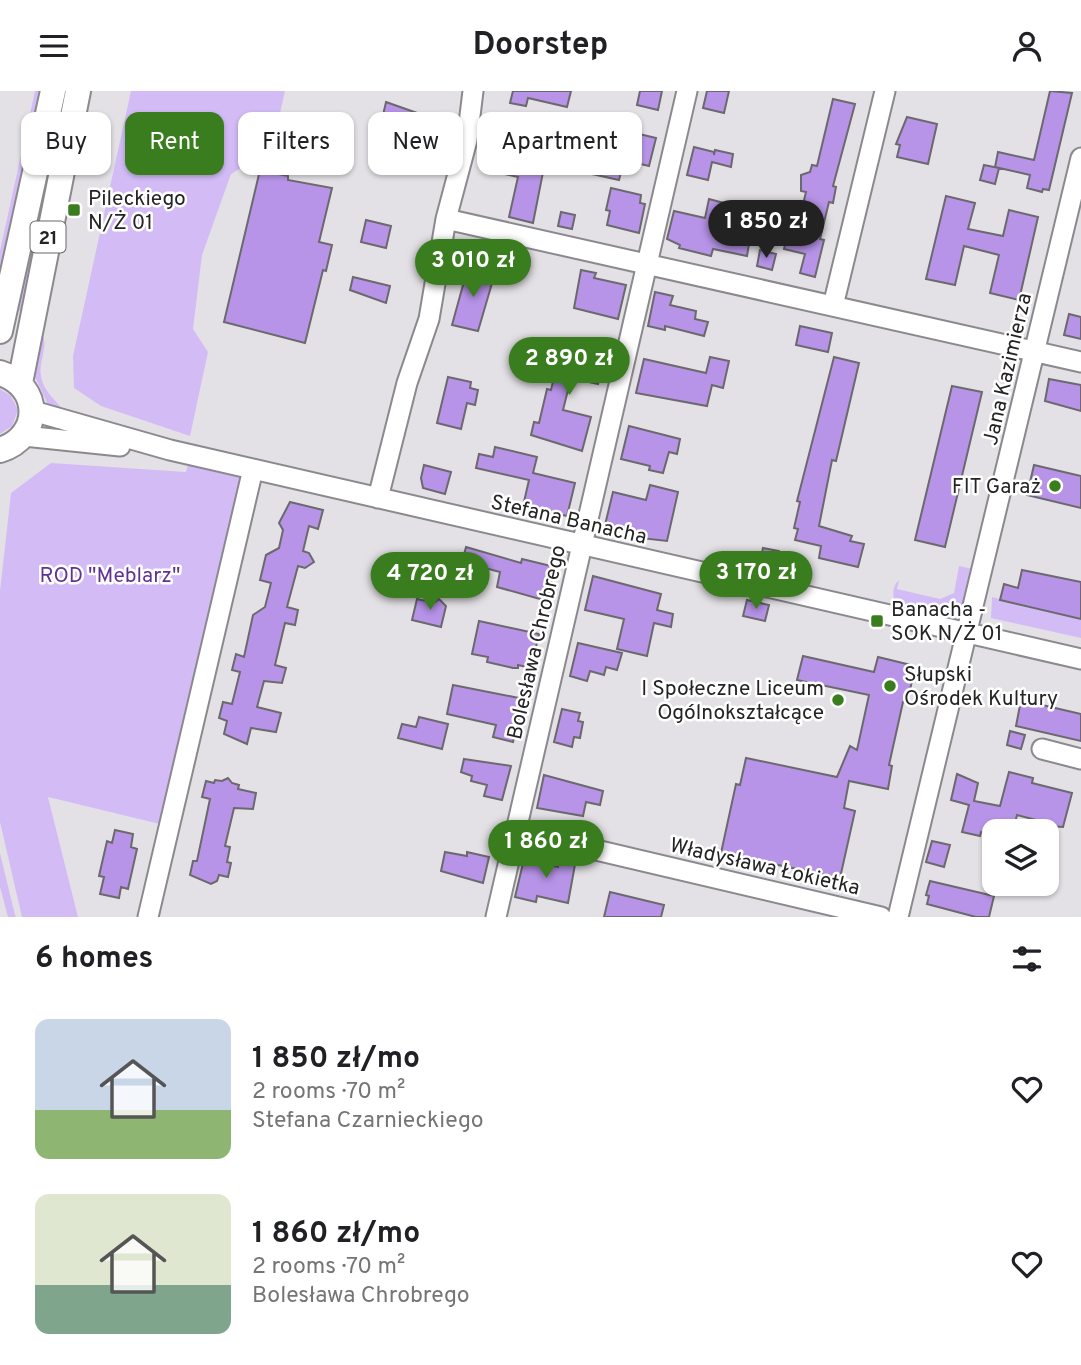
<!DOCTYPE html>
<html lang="en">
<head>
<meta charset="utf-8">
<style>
	body { margin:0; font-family:Overpass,sans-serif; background:#f2f2f2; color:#202124; height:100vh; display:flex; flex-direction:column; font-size:26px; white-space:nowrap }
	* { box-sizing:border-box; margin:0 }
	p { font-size:23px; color:#757577 }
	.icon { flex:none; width:38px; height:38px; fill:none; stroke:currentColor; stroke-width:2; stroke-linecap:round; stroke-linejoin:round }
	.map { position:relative; height:826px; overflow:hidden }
	.side { display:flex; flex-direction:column; background:#fff; flex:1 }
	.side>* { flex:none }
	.banner { position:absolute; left:21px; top:21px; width:700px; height:63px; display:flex; gap:14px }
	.tools { position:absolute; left:982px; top:728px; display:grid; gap:14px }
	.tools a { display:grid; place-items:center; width:77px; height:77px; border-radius:14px; background:#fff; box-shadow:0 2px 5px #0004; font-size:35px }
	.price { position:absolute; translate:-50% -60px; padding:0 16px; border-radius:24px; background:#3a7d1e; color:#fff; font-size:23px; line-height:46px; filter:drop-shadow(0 2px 4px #0008) }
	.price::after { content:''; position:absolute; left:50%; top:42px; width:21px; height:16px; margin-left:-10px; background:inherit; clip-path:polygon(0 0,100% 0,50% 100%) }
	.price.active { background:#222; color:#fff }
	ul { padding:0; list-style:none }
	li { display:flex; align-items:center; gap:21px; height:175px; padding:0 35px }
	li span { display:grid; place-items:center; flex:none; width:196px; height:140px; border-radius:14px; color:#555 }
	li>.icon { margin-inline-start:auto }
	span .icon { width:84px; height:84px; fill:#fffc; stroke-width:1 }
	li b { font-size:30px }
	h2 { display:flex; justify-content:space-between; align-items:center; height:84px; padding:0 35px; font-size:30px }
	.tag { padding:0 24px; border-radius:14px; background:#fff; box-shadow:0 2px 5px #0004; font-size:24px; line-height:63px }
	.tag.active { background:#3a7d1e; color:#fff }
	header { display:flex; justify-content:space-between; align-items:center; height:91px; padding:0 35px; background:#fff; font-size:32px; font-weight:700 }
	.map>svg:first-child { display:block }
</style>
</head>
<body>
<header><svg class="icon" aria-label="menu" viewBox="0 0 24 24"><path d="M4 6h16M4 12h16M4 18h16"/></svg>Doorstep<svg class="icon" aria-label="person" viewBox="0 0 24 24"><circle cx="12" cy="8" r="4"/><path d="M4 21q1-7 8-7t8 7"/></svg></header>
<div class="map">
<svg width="1081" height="826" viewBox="0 0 1081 826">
	<rect width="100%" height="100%" fill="#e3e1e5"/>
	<path fill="#d3bcf6" d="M 35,0 L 43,0 L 0,200 L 0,160 Z
		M 61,0 L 68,0 L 21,220 L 14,219 Z
		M 131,0 L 285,0 L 272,58 L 231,83 L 202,164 L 193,238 L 208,261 L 190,345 L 101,315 L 74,297 L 73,265 Z
		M 41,241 C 50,252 38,271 41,285 C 43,300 58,312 67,323 L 50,318 L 34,284 Z
		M 0,298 L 11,305 L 18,319 L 12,335 L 0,343 Z
		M 51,372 L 186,381 L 188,374 L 243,387 L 160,733 L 48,706 L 78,826 L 22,826 L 0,731 L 0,500 L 11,402 Z
		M 959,475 L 973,478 L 961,525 L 956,528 L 901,517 C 891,511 891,496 899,489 L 897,498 L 940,508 L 954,502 Z
		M 992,506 L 1081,528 L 1081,547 L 991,527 Z
		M 0,762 L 15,824 L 16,826 L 8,826 L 0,796 Z"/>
	<path fill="#b794e8" stroke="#6b696d" stroke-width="2" d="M 513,0 L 571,0 L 567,16 L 528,7 L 526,15 L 510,12 Z
		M 640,0 L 662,0 L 658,19 L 637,14 Z
		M 707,0 L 729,0 L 724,22 L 703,17 Z
		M 1050,0 L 1072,2 L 1049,99 L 1043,98 L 1042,101 L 1027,97 L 1030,84 L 995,76 L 998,61 L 1034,69 Z
		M 833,8 L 855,13 L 833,95 L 836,96 L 833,112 L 829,111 L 820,148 L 824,149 L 815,186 L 800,182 L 805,163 L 784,158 L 787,146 L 796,142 L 806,101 L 801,100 L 801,84 L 810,81 L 812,74 L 817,75 Z
		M 386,11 L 417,22 L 413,38 L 381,33 Z
		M 907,26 L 937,33 L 928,73 L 897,66 L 900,54 L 896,53 Z
		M 606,41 L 634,47 L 635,42 L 656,47 L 649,75 L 624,69 L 619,89 L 592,83 Z
		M 694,56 L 714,61 L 714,64 L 715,59 L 733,63 L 731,76 L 712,71 L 708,89 L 687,84 Z
		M 509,63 L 545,71 L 533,132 L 509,126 L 518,86 L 505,83 Z
		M 984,74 L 999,77 L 995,93 L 980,89 Z
		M 260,79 L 288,85 L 288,89 L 332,97 L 319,151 L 332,154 L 326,180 L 323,179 L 305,252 L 224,231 Z
		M 611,97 L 641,104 L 640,112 L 645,113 L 639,142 L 607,134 L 610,120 L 606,119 Z
		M 946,105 L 975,112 L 968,138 L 1003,145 L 1009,119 L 1038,126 L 1019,209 L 990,202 L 999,164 L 964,155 L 955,194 L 926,188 Z
		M 709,108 L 724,112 L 717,146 L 749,153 L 747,165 L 713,158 L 711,165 L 679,157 L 680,154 L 667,148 L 674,120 L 705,127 Z
		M 561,121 L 575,124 L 572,138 L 558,135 Z
		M 366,129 L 391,135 L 386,157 L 361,151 Z
		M 760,159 L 776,163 L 772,179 L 757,175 Z
		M 468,176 L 495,182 L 478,240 L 452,234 Z
		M 581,179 L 596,182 L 594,187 L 626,194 L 618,228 L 574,217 Z
		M 353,186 L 390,195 L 386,212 L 350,199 Z
		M 655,201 L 673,205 L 670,214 L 696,220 L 695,228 L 708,231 L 704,245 L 665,235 L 665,239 L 648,235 Z
		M 1069,223 L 1081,226 L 1081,248 L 1064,244 Z
		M 800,235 L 832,242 L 828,261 L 796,254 Z
		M 562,252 L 606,259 L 598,293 L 571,287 L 563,319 L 591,326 L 582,360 L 531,344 L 534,331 L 539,332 L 547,298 L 551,299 Z
		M 710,266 L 729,270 L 723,297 L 712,294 L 707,315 L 636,302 L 644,268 L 706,282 Z
		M 834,266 L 859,272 L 836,370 L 832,369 L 819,435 L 852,445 L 850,450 L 864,453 L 858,476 L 819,467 L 821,455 L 795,449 L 798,438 L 794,437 L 800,411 L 797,410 Z
		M 448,286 L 471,291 L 470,297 L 478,299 L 475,314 L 467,312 L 461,338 L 437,332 Z
		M 1049,288 L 1081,294 L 1081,320 L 1045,310 Z
		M 952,295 L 982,301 L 945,456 L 915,449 Z
		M 629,335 L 680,348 L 677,363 L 669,361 L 663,382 L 649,379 L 650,375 L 621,368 Z
		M 495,356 L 537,366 L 533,382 L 575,392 L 567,425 L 523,415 L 529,389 L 476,377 L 479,363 L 493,366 Z
		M 424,374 L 451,381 L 445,403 L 423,397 L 421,387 Z
		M 1034,374 L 1081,385 L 1081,417 L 1027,404 Z
		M 650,394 L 678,401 L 667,450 L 640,447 L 641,442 L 605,434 L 613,401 L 646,409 Z
		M 290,411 L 323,419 L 318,438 L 309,435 L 303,460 L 309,462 L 314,471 L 305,477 L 298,475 L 287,516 L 298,519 L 295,534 L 285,532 L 275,574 L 286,577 L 282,592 L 264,590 L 257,616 L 281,622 L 276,641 L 251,637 L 247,653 L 224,643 L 227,630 L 219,627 L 223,611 L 232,613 L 240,581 L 232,579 L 236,563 L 244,566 L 253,524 L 265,516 L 271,492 L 260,489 L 266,464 L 279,457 L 283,439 L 279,432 Z
		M 466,456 L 521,472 L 522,468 L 555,476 L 547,510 L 497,496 L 500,481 L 462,471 Z
		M 763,457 L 779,460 L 774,485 L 758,481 Z
		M 1022,479 L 1081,491 L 1081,528 L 1000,509 L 1004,493 L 1018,497 Z
		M 593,485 L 661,503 L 657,519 L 673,523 L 671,536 L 654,532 L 647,565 L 617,558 L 624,528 L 585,519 Z
		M 417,508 L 434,512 L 439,508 L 446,515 L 441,536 L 412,529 Z
		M 747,509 L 769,514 L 765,530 L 743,525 Z
		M 479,530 L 539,543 L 531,577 L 518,574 L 518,577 L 513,577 L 487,571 L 488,566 L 472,563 Z
		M 578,552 L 622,562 L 617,579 L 606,576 L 604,584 L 590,580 L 587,590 L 570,585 Z
		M 803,565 L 874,581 L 878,566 L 911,574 L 908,589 L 912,590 L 907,612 L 903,611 L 889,674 L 892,675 L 888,698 L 849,690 L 844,717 L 855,720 L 840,787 L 721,762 L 736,693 L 740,694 L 746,667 L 837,686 L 850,655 L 857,659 L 869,604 L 797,589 Z
		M 453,594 L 524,608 L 513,651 L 493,646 L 496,634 L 447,623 Z
		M 1021,609 L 1081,623 L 1081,650 L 1016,635 Z
		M 562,618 L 580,622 L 578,630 L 583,631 L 580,647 L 574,646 L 572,656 L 554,651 Z
		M 419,626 L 448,633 L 442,658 L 398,647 L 402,633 L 416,636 Z
		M 1010,640 L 1025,644 L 1021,658 L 1007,654 Z
		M 464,668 L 511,675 L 502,709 L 484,705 L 487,694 L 471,690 L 472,685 L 461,681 Z
		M 1009,681 L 1033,687 L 1032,692 L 1072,702 L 1063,736 L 1046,735 L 1044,731 L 1017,724 L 1013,740 L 994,740 L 994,745 L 981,741 L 980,745 L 962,741 L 969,714 L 951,709 L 957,683 L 978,692 L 974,710 L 1000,715 Z
		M 544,684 L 603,700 L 600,714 L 586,711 L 583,725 L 537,717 Z
		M 228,687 L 232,692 L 239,694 L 238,698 L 256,702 L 253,718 L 234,717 L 225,755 L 230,756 L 227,771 L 231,772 L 228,786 L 219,784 L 217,790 L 211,793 L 190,784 L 193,770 L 197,770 L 210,708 L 202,706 L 206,690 L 214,692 L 215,689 L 222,690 Z
		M 115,739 L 133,743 L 131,756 L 137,758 L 128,798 L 121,796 L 119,807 L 100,803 L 104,786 L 99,785 L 107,750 L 112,752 Z
		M 932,750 L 950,754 L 944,776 L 926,771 Z
		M 445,761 L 467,765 L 467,761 L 489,766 L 483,792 L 441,780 Z
		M 560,764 L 576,768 L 568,812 L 537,805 L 536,811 L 515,806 L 524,768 L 558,776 Z
		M 930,790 L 994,805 L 989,826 L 976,826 L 927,813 L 929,805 L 926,804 Z
		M 610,801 L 664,814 L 661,826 L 604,826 Z"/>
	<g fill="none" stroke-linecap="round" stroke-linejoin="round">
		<g stroke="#8b898d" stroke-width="23">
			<path id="minor" d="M 446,128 L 1081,271
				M 833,215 L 885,0
				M 33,320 L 170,359 L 1081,568
				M 24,345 L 120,355
				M 378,407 L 407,292 L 429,228 L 446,128 L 467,49 L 473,0
				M 1042,658 L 1081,668
				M 515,740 L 881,826
				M 148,826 L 253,378
				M 496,826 L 687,0
				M 898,826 L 1081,67"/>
		</g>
		<g stroke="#8b898d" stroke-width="28">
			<path id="major" d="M 0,240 L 53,0
				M 0,282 C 42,295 42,346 0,359
				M 20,292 L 78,0"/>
		</g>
		<use href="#minor" stroke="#fff" stroke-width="19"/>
		<use href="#major" stroke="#fff" stroke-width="24"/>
	</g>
	<g fill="#3a7d1e" stroke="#fff" stroke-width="2.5">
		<rect x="67" y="112" width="14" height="14" rx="3.5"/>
		<circle cx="1055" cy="395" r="7"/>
		<rect x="870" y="523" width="14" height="14" rx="3.5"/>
		<circle cx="890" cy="595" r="7"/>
		<circle cx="838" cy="609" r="7"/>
	</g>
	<g text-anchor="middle" stroke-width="5" stroke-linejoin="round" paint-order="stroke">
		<rect fill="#fff" stroke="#666" stroke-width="2" x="30.5" y="130.5" width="35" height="31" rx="5"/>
		<g font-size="19" font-weight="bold" fill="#242425">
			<text x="48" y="153">21</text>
		</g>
		<g font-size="21" fill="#242425" stroke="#fff" text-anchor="start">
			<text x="88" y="114">Pileckiego<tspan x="88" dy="24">N/Ż 01</tspan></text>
			<text x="1041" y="402" text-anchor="end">FIT Garaż</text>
			<text x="891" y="525">Banacha -<tspan x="891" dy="24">SOK N/Ż 01</tspan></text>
			<text x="904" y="590">Słupski<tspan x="904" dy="24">Ośrodek Kultury</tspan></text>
			<text x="824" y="604" text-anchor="end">I Społeczne Liceum<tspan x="824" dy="24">Ogólnokształcące</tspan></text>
		</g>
		<g font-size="21" fill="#242425" stroke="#fff">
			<text transform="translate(1007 278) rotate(-77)" y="7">Jana Kazimierza</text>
			<text transform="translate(569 428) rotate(13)" y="7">Stefana Banacha</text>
			<text transform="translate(536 551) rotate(-77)" y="7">Bolesława Chrobrego</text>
			<text transform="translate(765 775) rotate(13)" y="7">Władysława Łokietka</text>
		</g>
		<g font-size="21" fill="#613293" stroke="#fff">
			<text x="110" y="491">ROD "Meblarz"</text>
		</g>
	</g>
</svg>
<div class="tools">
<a><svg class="icon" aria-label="layers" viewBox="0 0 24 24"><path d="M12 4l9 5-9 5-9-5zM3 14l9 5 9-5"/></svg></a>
</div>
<b class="price active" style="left:766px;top:169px">1 850 zł</b>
<b class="price" style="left:473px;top:208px">3 010 zł</b>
<b class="price" style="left:569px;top:306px">2 890 zł</b>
<b class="price" style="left:756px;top:520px">3 170 zł</b>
<b class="price" style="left:430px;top:521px">4 720 zł</b>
<b class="price" style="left:546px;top:789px">1 860 zł</b>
<div class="banner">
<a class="tag">Buy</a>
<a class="tag active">Rent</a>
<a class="tag">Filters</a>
<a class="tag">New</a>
<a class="tag">Apartment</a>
</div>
</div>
<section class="side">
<h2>6 homes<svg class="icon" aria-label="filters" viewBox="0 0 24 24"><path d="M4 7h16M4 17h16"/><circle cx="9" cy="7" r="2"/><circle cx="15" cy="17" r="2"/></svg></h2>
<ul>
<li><span style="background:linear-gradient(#c9d6e8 65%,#8fb573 0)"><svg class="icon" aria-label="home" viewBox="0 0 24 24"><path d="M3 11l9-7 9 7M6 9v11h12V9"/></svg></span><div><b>1 850 zł/mo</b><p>2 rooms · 70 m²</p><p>Stefana Czarnieckiego</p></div><svg class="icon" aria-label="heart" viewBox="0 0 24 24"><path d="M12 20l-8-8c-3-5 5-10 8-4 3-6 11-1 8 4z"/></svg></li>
<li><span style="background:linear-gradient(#dfe7d0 65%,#7fa58c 0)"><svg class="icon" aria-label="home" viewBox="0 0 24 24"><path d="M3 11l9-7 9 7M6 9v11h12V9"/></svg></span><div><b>1 860 zł/mo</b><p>2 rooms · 70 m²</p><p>Bolesława Chrobrego</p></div><svg class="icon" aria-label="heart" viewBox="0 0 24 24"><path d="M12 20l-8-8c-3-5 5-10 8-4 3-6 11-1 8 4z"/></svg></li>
</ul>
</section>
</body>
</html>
